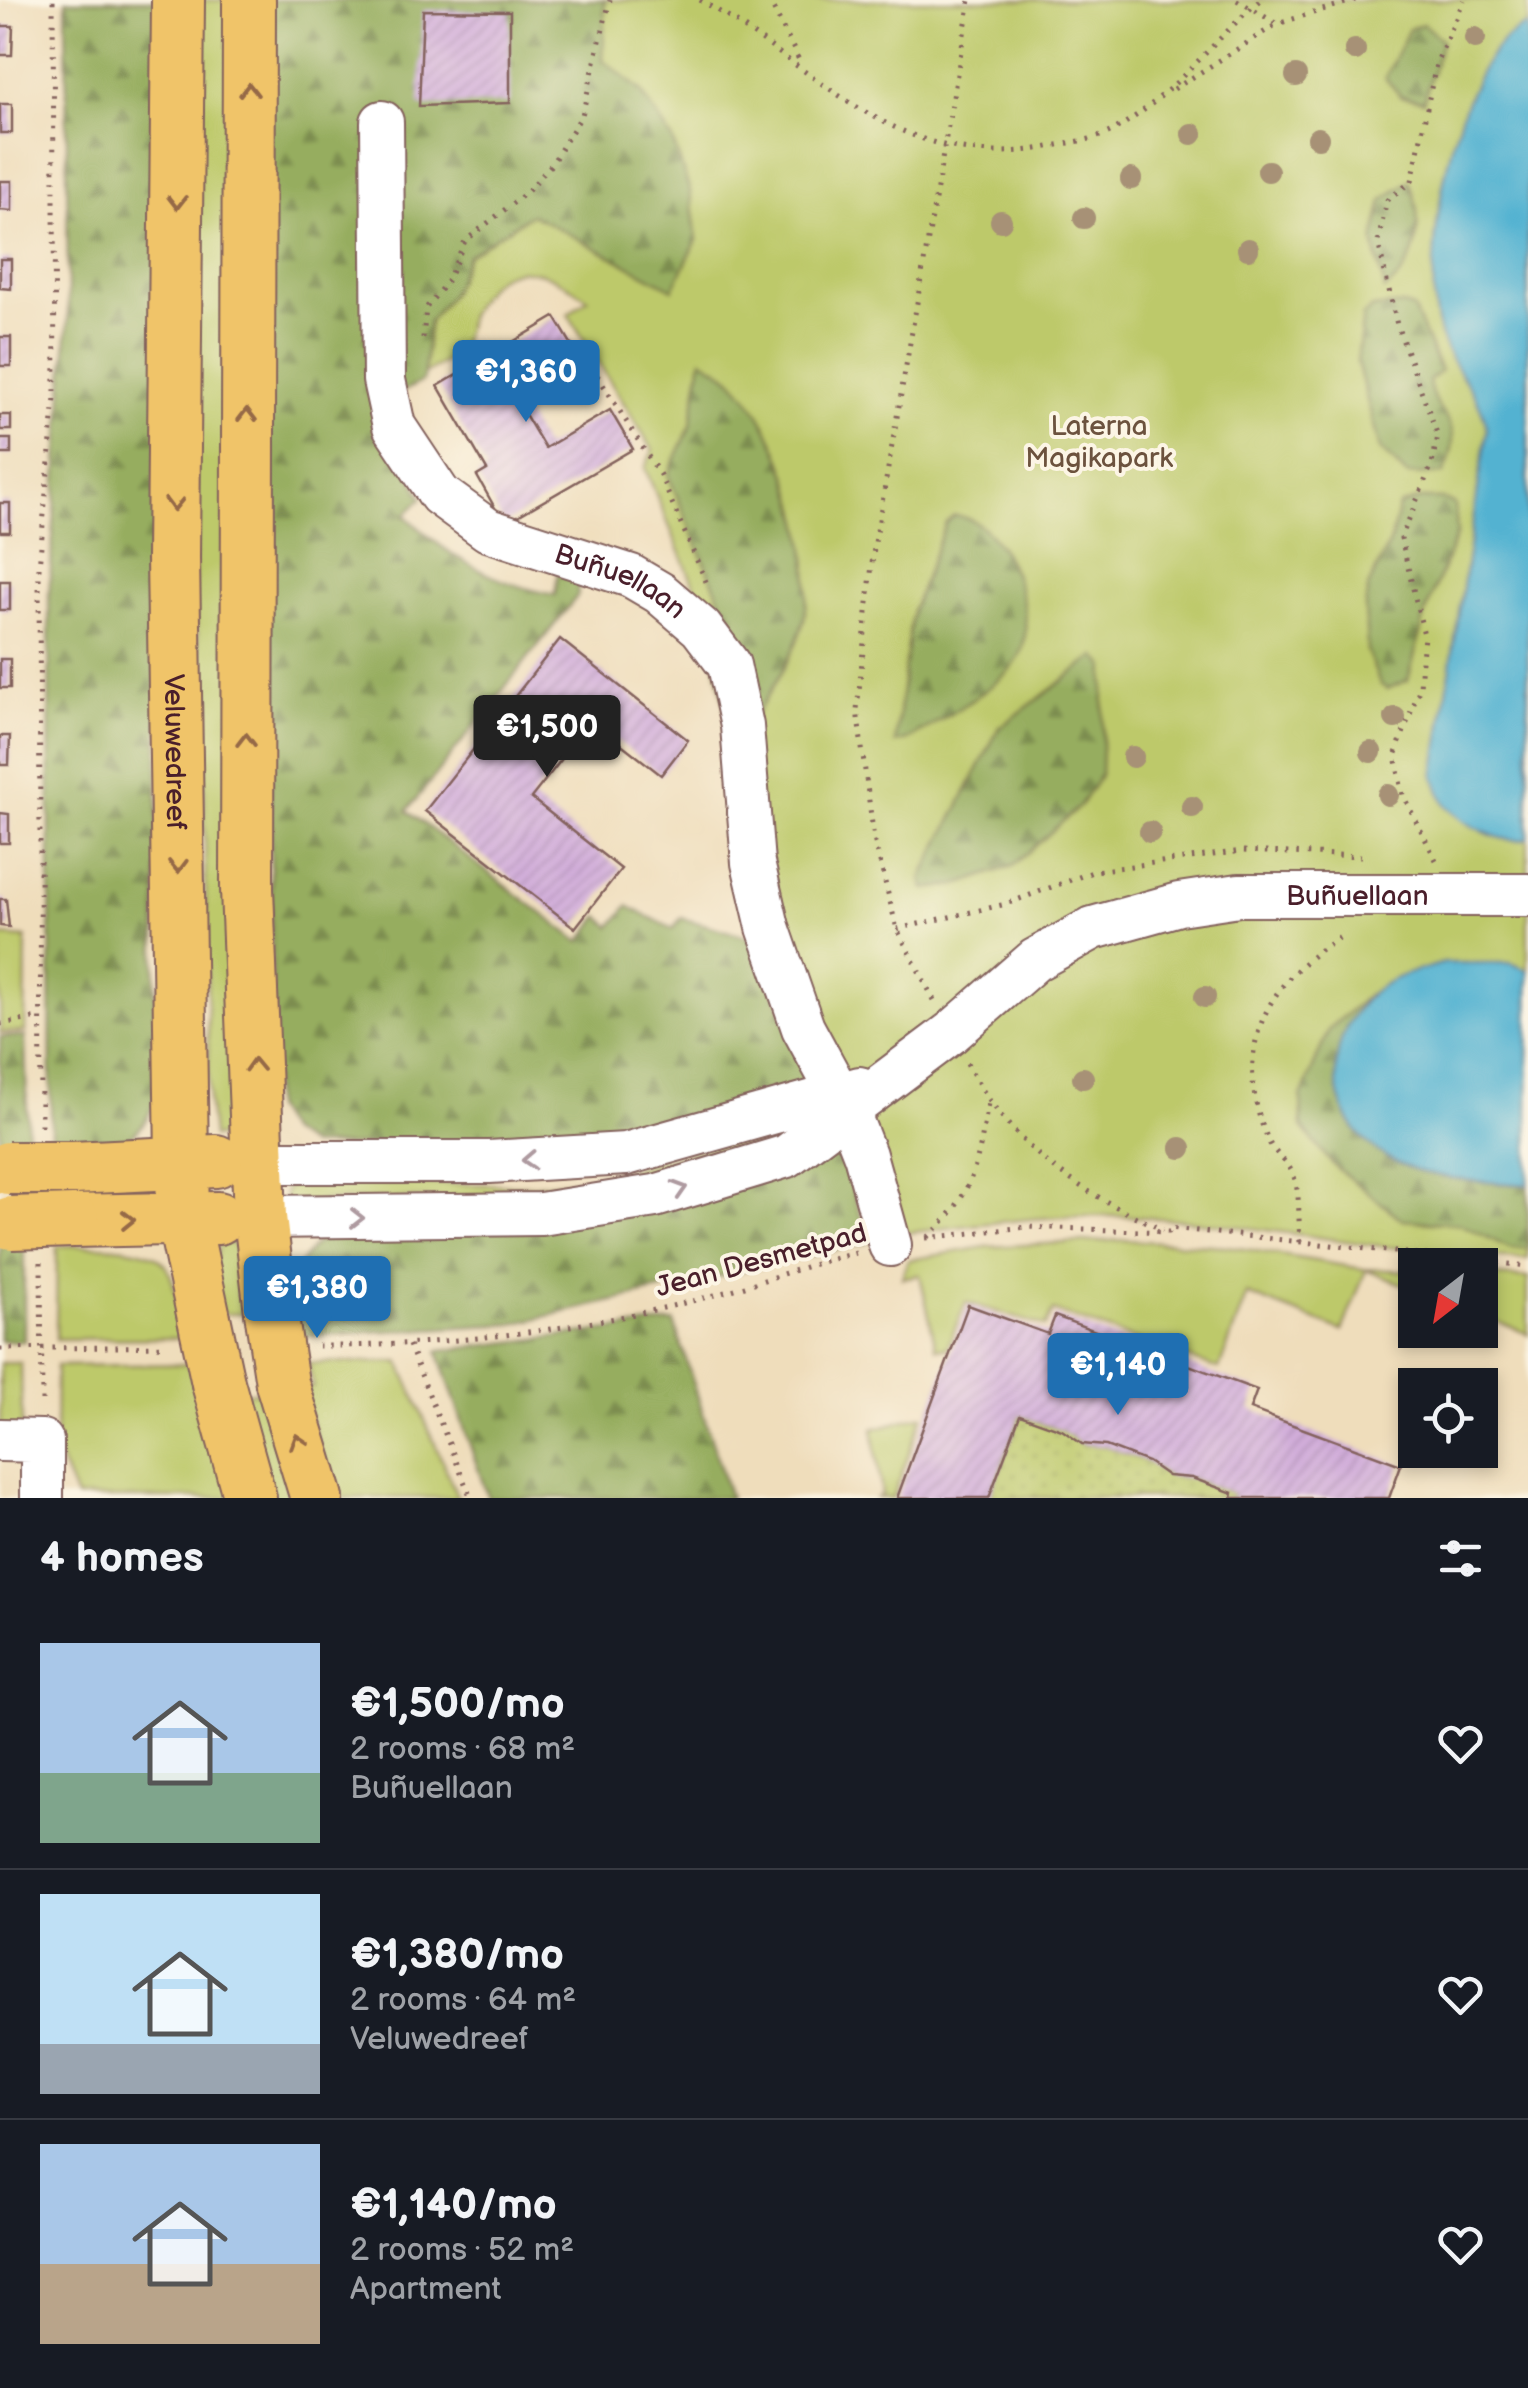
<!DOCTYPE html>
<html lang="en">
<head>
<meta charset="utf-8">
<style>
	body { margin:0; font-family:"Balsamiq Sans",sans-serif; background:#20242c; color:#f1f3f6; height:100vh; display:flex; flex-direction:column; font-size:38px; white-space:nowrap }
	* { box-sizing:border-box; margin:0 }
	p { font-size:32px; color:#9ea1a6 }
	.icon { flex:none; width:55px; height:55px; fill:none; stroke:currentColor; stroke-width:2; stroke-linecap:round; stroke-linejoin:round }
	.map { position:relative; height:1498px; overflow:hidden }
	.details { display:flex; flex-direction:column; background:#171b24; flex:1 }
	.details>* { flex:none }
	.needle { width:65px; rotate:211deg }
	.fabs { position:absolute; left:1398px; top:1248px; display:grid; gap:20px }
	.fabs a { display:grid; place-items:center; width:100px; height:100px; border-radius:0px; background:#171b24; box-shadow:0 5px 15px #0003; font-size:50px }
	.price { position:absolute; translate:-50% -85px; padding:0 22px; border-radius:10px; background:#1f6fb2; color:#fff; font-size:32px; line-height:65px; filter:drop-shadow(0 2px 5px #0008) }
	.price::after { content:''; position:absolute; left:50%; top:60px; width:30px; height:22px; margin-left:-15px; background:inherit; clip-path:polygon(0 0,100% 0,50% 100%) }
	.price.on { background:#222; color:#fff }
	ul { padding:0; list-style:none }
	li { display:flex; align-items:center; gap:30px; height:250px; padding:0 40px }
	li+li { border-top:2px solid #363941 }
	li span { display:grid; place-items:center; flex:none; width:280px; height:200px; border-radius:0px; color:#555 }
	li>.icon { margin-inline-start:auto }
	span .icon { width:120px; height:120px; fill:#fffc; stroke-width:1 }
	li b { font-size:42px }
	h2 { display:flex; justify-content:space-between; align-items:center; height:120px; padding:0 40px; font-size:42px }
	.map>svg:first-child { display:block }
</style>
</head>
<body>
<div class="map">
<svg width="1528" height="1498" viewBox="0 0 1528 1498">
	<defs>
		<pattern id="forest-firs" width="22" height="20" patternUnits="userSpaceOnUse" patternTransform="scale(2.5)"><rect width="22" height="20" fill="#96ad5f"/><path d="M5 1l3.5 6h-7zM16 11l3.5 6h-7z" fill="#7c8c4f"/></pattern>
		<pattern id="garden-dots" width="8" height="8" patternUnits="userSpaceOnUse" patternTransform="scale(2.5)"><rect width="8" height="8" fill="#bdc96b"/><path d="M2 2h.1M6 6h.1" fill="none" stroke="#a4ac5d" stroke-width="1.8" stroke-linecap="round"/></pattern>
		<pattern id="building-hatch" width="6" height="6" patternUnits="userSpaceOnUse" patternTransform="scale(2.5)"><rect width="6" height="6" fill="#d1adda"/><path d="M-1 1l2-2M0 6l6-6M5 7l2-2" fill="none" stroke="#b594bb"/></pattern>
	</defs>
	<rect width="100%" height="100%" fill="#fcf5e5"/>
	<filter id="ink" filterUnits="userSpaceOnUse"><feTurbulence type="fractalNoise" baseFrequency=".01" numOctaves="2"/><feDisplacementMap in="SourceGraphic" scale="20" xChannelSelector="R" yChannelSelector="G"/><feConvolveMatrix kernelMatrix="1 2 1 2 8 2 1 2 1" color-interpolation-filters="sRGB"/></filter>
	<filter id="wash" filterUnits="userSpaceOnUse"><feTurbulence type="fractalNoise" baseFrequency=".0048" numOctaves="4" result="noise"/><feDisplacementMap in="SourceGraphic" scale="40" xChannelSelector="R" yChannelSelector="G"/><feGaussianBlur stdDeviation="2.25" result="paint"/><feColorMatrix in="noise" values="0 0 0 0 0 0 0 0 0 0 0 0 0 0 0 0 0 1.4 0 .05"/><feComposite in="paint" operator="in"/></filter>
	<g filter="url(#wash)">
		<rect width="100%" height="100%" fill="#efddbb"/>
		<path fill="#bdc96b" stroke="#84744b" stroke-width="2.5" d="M 197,0 L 236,0 L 231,1119 L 222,1137 L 212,1137 L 209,1107 L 203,713 L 194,589 Z
			M 591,0 L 1528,0 L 1528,1259 C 1403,1256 1281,1227 1157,1218 C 1074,1211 989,1223 906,1233 L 830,1074 L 727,719 L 704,609 L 645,468 L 653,450 L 568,314 L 588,299 C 540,263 497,254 469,316 C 465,327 464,345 456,353 C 448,361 434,368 424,374 L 429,321 L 451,294 L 468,255 L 531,214 Z
			M 0,936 L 26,938 L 25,1032 L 0,1033 Z
			M 789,1127 L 801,1132 L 612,1194 L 285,1202 L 285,1190 L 296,1182 L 533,1185 L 588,1179 Z
			M 223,1233 L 237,1250 L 245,1314 L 221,1314 L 212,1269 Z
			M 1126,1240 L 1227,1246 L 1364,1269 L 1415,1271 L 1415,1289 L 1366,1270 L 1342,1331 L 1247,1294 L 1219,1369 L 1053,1311 L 1045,1327 L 966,1302 L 947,1348 L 936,1348 L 920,1275 L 902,1278 L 908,1260 L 985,1247 Z
			M 57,1246 C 83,1246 155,1241 168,1269 C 177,1290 181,1316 187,1338 L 56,1339 Z
			M 1480,1275 L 1528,1278 L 1528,1334 L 1480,1315 Z
			M 400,1362 L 458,1498 L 335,1498 L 301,1389 L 313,1386 L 308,1363 Z
			M 0,1363 L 21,1363 L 22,1428 L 0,1428 Z
			M 192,1364 L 235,1498 L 76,1498 L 55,1448 L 56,1366 Z
			M 261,1391 L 290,1498 L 264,1498 L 236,1395 Z
			M 923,1415 L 893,1498 L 877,1498 L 882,1495 L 873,1429 Z"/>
		<path fill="url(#forest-firs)" stroke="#706645" stroke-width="2.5" d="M 66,0 L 167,0 L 154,1103 C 135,1154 100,1146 51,1154 L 49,594 L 68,319 Z
			M 263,0 L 605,0 L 603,60 L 640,90 L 672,139 L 690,191 L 697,240 L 673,289 L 531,214 L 468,255 L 451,294 L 429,321 L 423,381 L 404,391 L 372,392 L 422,498 L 405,515 C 450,559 493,583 555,595 L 558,572 L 577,581 L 578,595 L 407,811 L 580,942 L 600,916 L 611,927 L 628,906 L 673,929 L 681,918 L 753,938 L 814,1089 L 653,1140 L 310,1146 L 287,1131 L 273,1108 Z
			M 1423,24 L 1442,40 L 1424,101 L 1401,96 L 1385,78 L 1409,29 Z
			M 1409,181 C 1425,219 1419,265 1385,290 L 1374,242 L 1383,200 Z
			M 1403,305 L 1413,308 L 1440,371 L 1429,381 C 1434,423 1469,413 1444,474 L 1407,475 L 1380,449 L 1357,362 L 1363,316 L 1373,308 Z
			M 702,359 C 712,366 726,372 734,381 C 783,431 821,556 803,623 C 793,659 768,693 750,725 L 727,615 L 668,475 L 691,425 Z
			M 1419,499 L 1442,499 L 1455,504 L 1457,533 L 1426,611 L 1408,680 L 1387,689 L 1380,684 L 1367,650 L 1365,608 L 1368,587 L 1391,539 L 1399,506 Z
			M 954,516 C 1005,516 1044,623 1016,662 C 995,690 938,721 908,740 L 895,743 L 912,611 L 946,523 Z
			M 1096,656 L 1105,666 L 1101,774 L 1079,807 L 1013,866 L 957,885 L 925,889 L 922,878 L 999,728 Z
			M 1373,991 L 1344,1034 L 1494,1183 L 1528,1185 L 1528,1248 L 1511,1249 L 1460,1224 L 1403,1220 L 1333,1165 L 1302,1127 L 1301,1097 L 1329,1029 Z
			M 25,1036 L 28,1146 L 0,1158 L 0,1037 Z
			M 838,1142 L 869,1242 L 513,1324 L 302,1336 C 291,1292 284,1273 321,1239 Z
			M 0,1246 L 24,1246 L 24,1341 L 0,1341 Z
			M 674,1322 L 730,1498 L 488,1498 L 438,1351 Z"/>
		<path fill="url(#garden-dots)" stroke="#84744b" stroke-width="2.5" d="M 1020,1415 L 1062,1430 L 1082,1444 L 1106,1446 L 1148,1462 L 1168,1476 L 1192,1478 L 1233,1493 L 1232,1498 L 989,1498 Z"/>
		<path fill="#53b2d1" stroke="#4e687e" stroke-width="2.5" d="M 1528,25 L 1528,838 C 1505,847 1464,825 1447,806 C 1441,799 1438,785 1434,776 L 1487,429 C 1481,393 1451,369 1440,334 C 1418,267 1453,49 1528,25 Z
			M 1444,963 L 1511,963 L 1528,970 L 1528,1185 C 1486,1182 1438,1181 1398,1163 C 1327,1131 1315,1045 1373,992 C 1390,976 1422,970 1444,963 Z"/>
		<g id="blocks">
			<path fill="url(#building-hatch)" d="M 423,10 L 510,11 L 510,103 L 419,106 Z
				M 0,26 L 13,26 L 12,55 L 0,55 Z
				M 0,104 L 12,104 L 12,133 L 0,133 Z
				M 0,181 L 12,181 L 12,211 L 0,210 Z
				M 0,259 L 11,259 L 11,289 L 0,288 Z
				M 555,317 L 578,355 L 513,394 L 545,448 L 610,410 L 633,449 L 504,524 L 477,476 L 487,470 L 438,386 Z
				M 0,337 L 11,337 L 11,366 L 0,366 Z
				M 0,415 L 11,415 L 11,430 L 0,430 Z
				M 0,439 L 11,439 L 11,454 L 0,454 Z
				M 0,503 L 10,503 L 10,532 L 0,532 Z
				M 0,581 L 10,581 L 10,610 L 0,610 Z
				M 560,639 L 688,740 L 661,775 L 592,721 L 531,798 L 621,869 L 575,928 L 425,811 Z
				M 0,659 L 10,659 L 10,688 L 0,688 Z
				M 0,736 L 10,736 L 9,765 L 0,765 Z
				M 0,813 L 9,814 L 9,843 L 0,843 Z
				M 0,899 L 6,899 L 9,927 L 0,926 Z
				M 968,1305 L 1048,1334 L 1055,1316 L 1257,1390 L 1250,1409 L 1401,1465 L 1389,1498 L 1232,1498 L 1233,1493 L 1192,1478 L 1168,1476 L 1148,1462 L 1106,1446 L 1082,1444 L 1062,1430 L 1020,1415 L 989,1498 L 897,1498 Z"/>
		</g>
	</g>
	<g filter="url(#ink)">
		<use href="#blocks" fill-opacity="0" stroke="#84625d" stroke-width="2.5"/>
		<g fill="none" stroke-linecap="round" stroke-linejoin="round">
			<g stroke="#84625d" stroke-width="46">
				<g id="minor">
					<path id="s1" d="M 382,122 L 384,380 L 394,426 L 440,495 L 488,530 L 631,576 L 660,593 L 701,628 L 729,665 L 742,726 L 753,863 L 768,927 L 803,1028 L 847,1109 L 865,1155 L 890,1245"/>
					<path d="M 257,1162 L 489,1162 L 626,1154 L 860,1088"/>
					<path id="s2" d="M 260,1217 L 541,1214 L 655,1196 L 787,1156 L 951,1033 L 1035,960 L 1093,928 L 1179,904 L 1239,895 L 1528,895"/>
					<path d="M 0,1440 L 42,1441 L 42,1498"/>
				</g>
			</g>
			<g stroke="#84625d" stroke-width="56">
				<g id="major">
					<path id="s3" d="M 178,0 L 173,558 L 182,1159 L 183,1218 L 204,1318"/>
					<path d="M 249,0 L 247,889 L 260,1217 L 271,1312"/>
					<path d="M 73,1168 L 216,1161"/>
					<path d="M 73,1221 L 218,1218"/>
					<path d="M 218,1383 L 250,1498"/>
					<path d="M 282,1383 L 317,1498"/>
				</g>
			</g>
			<path stroke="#84625d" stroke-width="5" stroke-dasharray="2.5 8" stroke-linecap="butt" d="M 700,0 C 818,68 901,179 1053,146 C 1071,142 1096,140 1112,131 C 1171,98 1210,44 1260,0
				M 769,0 L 800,62
				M 1237,0 L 1277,24 L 1355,0
				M 1174,89 L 1277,24
				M 423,338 L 426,308 L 448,280 L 465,241 L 527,192 L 551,165 L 582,115 L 610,0
				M 592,367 L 660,475 L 707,584
				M 1436,860 L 1403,795 L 1395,756 L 1420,687 L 1424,635 L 1401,538 L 1432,464 L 1438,436 L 1397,325 L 1378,242 L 1387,200 L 1412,181 L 1436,64 L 1464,0
				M 897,929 L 1006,904 L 1095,871 L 1242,851 L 1361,856
				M 934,1000 L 897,929 L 874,839 L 857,710 L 873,554 L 970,0
				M 0,1024 L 39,1018
				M 967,1063 C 1013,1150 1075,1189 1163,1230
				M 41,1126 L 39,567 L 55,398 L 53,0
				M 928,1237 C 974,1196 978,1161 988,1103
				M 926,1238 L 1026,1227 L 1169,1232 L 1170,1228 L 1528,1266
				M 1300,1242 C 1298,1222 1301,1190 1292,1172 C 1287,1161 1274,1153 1269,1142 C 1229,1053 1265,978 1346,934
				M 41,1262 L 42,1406
				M 409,1345 L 471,1498
				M 318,1346 C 441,1347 599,1328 718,1294 C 764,1281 809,1264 856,1253
				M 0,1349 L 167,1346"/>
			<use href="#minor" stroke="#fff" stroke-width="42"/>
			<use href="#major" stroke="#f0c469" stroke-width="52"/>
			<g stroke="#84625d" stroke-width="56" stroke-linecap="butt">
				<path id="major-bridge" d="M 8,1168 L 73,1168
					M 11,1223 L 73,1221
					M 271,1312 L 282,1383
					M 204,1318 L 218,1383"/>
			</g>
			<use href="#major-bridge" stroke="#f0c469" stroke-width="52"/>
		</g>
		<g fill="#a79176">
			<circle cx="1475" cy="38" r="11"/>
			<circle cx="1355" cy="50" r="11"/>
			<circle cx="1296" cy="76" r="11"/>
			<circle cx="1192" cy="134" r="11"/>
			<circle cx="1318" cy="138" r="11"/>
			<circle cx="1268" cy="171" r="11"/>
			<circle cx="1131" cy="179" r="11"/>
			<circle cx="1084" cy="218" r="11"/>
			<circle cx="1001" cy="221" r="11"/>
			<circle cx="1248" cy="249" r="11"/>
			<circle cx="1395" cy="718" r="11"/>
			<circle cx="1371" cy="752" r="11"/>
			<circle cx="1133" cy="757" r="11"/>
			<circle cx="1388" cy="795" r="11"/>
			<circle cx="1192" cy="807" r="11"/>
			<circle cx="1150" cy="832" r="11"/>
			<circle cx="1205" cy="997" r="11"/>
			<circle cx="1083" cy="1078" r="11"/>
			<circle cx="1181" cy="1148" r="11"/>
		</g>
		<defs><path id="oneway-chevron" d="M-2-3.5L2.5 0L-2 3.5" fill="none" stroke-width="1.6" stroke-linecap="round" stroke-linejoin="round" transform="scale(2.5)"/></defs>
		<g stroke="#956947">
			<use href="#oneway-chevron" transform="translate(249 90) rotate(-90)"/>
			<use href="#oneway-chevron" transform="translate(177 202) rotate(90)"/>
			<use href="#oneway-chevron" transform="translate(247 415) rotate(-90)"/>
			<use href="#oneway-chevron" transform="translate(174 504) rotate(91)"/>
			<use href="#oneway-chevron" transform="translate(246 740) rotate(-90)"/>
			<use href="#oneway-chevron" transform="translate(178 866) rotate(89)"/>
			<use href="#oneway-chevron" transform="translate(254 1065) rotate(-92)"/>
			<use href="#oneway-chevron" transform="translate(128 1220) rotate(-1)"/>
			<use href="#oneway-chevron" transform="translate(298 1441) rotate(-108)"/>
		</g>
		<g stroke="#ae9aa0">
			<use href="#oneway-chevron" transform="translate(529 1160) rotate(177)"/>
			<use href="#oneway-chevron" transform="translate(680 1189) rotate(-17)"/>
			<use href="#oneway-chevron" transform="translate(357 1218)"/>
		</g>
	</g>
	<g text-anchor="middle" stroke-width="8" stroke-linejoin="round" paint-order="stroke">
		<g font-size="28" fill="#6c523e" stroke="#fcf5e5">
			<text x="1099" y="435">Laterna<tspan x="1099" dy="32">Magikapark</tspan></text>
		</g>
		<g font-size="28" fill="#4a1f2b" stroke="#fcf5e5">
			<text dy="10" stroke="none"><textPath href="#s1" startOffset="590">Buñuellaan</textPath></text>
			<text dy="10" stroke="none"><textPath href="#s3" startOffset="752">Veluwedreef</textPath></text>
			<text dy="10" stroke="none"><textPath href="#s2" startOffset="1185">Buñuellaan</textPath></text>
			<text transform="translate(761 1259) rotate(-15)" y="10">Jean Desmetpad</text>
		</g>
	</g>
</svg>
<div class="fabs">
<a><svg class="needle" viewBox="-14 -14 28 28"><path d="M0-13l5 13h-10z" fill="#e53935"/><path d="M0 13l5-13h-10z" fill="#9ea1a6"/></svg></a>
<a><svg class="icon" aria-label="locate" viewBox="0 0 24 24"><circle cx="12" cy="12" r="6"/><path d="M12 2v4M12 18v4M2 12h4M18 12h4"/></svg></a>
</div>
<b class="price" style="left:526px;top:425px">€1,360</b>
<b class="price on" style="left:547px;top:780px">€1,500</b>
<b class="price" style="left:317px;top:1341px">€1,380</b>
<b class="price" style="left:1118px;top:1418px">€1,140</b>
</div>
<section class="details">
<h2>4 homes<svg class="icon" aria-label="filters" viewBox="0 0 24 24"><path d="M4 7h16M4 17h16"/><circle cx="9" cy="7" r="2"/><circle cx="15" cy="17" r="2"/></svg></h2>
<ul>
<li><span style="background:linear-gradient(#a9c7e8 65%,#7fa58c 0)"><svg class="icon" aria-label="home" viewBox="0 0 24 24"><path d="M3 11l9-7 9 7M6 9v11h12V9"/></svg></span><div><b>€1,500/mo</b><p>2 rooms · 68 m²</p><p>Buñuellaan</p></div><svg class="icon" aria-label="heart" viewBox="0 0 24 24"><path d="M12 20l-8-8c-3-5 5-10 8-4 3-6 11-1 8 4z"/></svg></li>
<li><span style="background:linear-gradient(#bfe0f5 75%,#9aa5b1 0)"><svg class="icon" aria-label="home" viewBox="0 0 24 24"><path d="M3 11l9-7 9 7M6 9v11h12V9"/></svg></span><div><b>€1,380/mo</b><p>2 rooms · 64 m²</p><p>Veluwedreef</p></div><svg class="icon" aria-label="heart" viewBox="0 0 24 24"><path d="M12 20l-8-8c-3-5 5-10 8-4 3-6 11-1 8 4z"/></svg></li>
<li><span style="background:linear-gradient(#a9c7e8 60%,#b9a48a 0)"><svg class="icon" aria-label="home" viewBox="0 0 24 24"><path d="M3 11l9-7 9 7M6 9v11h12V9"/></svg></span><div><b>€1,140/mo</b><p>2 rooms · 52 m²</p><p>Apartment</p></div><svg class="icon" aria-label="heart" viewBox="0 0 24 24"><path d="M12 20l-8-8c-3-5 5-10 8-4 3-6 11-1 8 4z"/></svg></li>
</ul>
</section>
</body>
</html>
